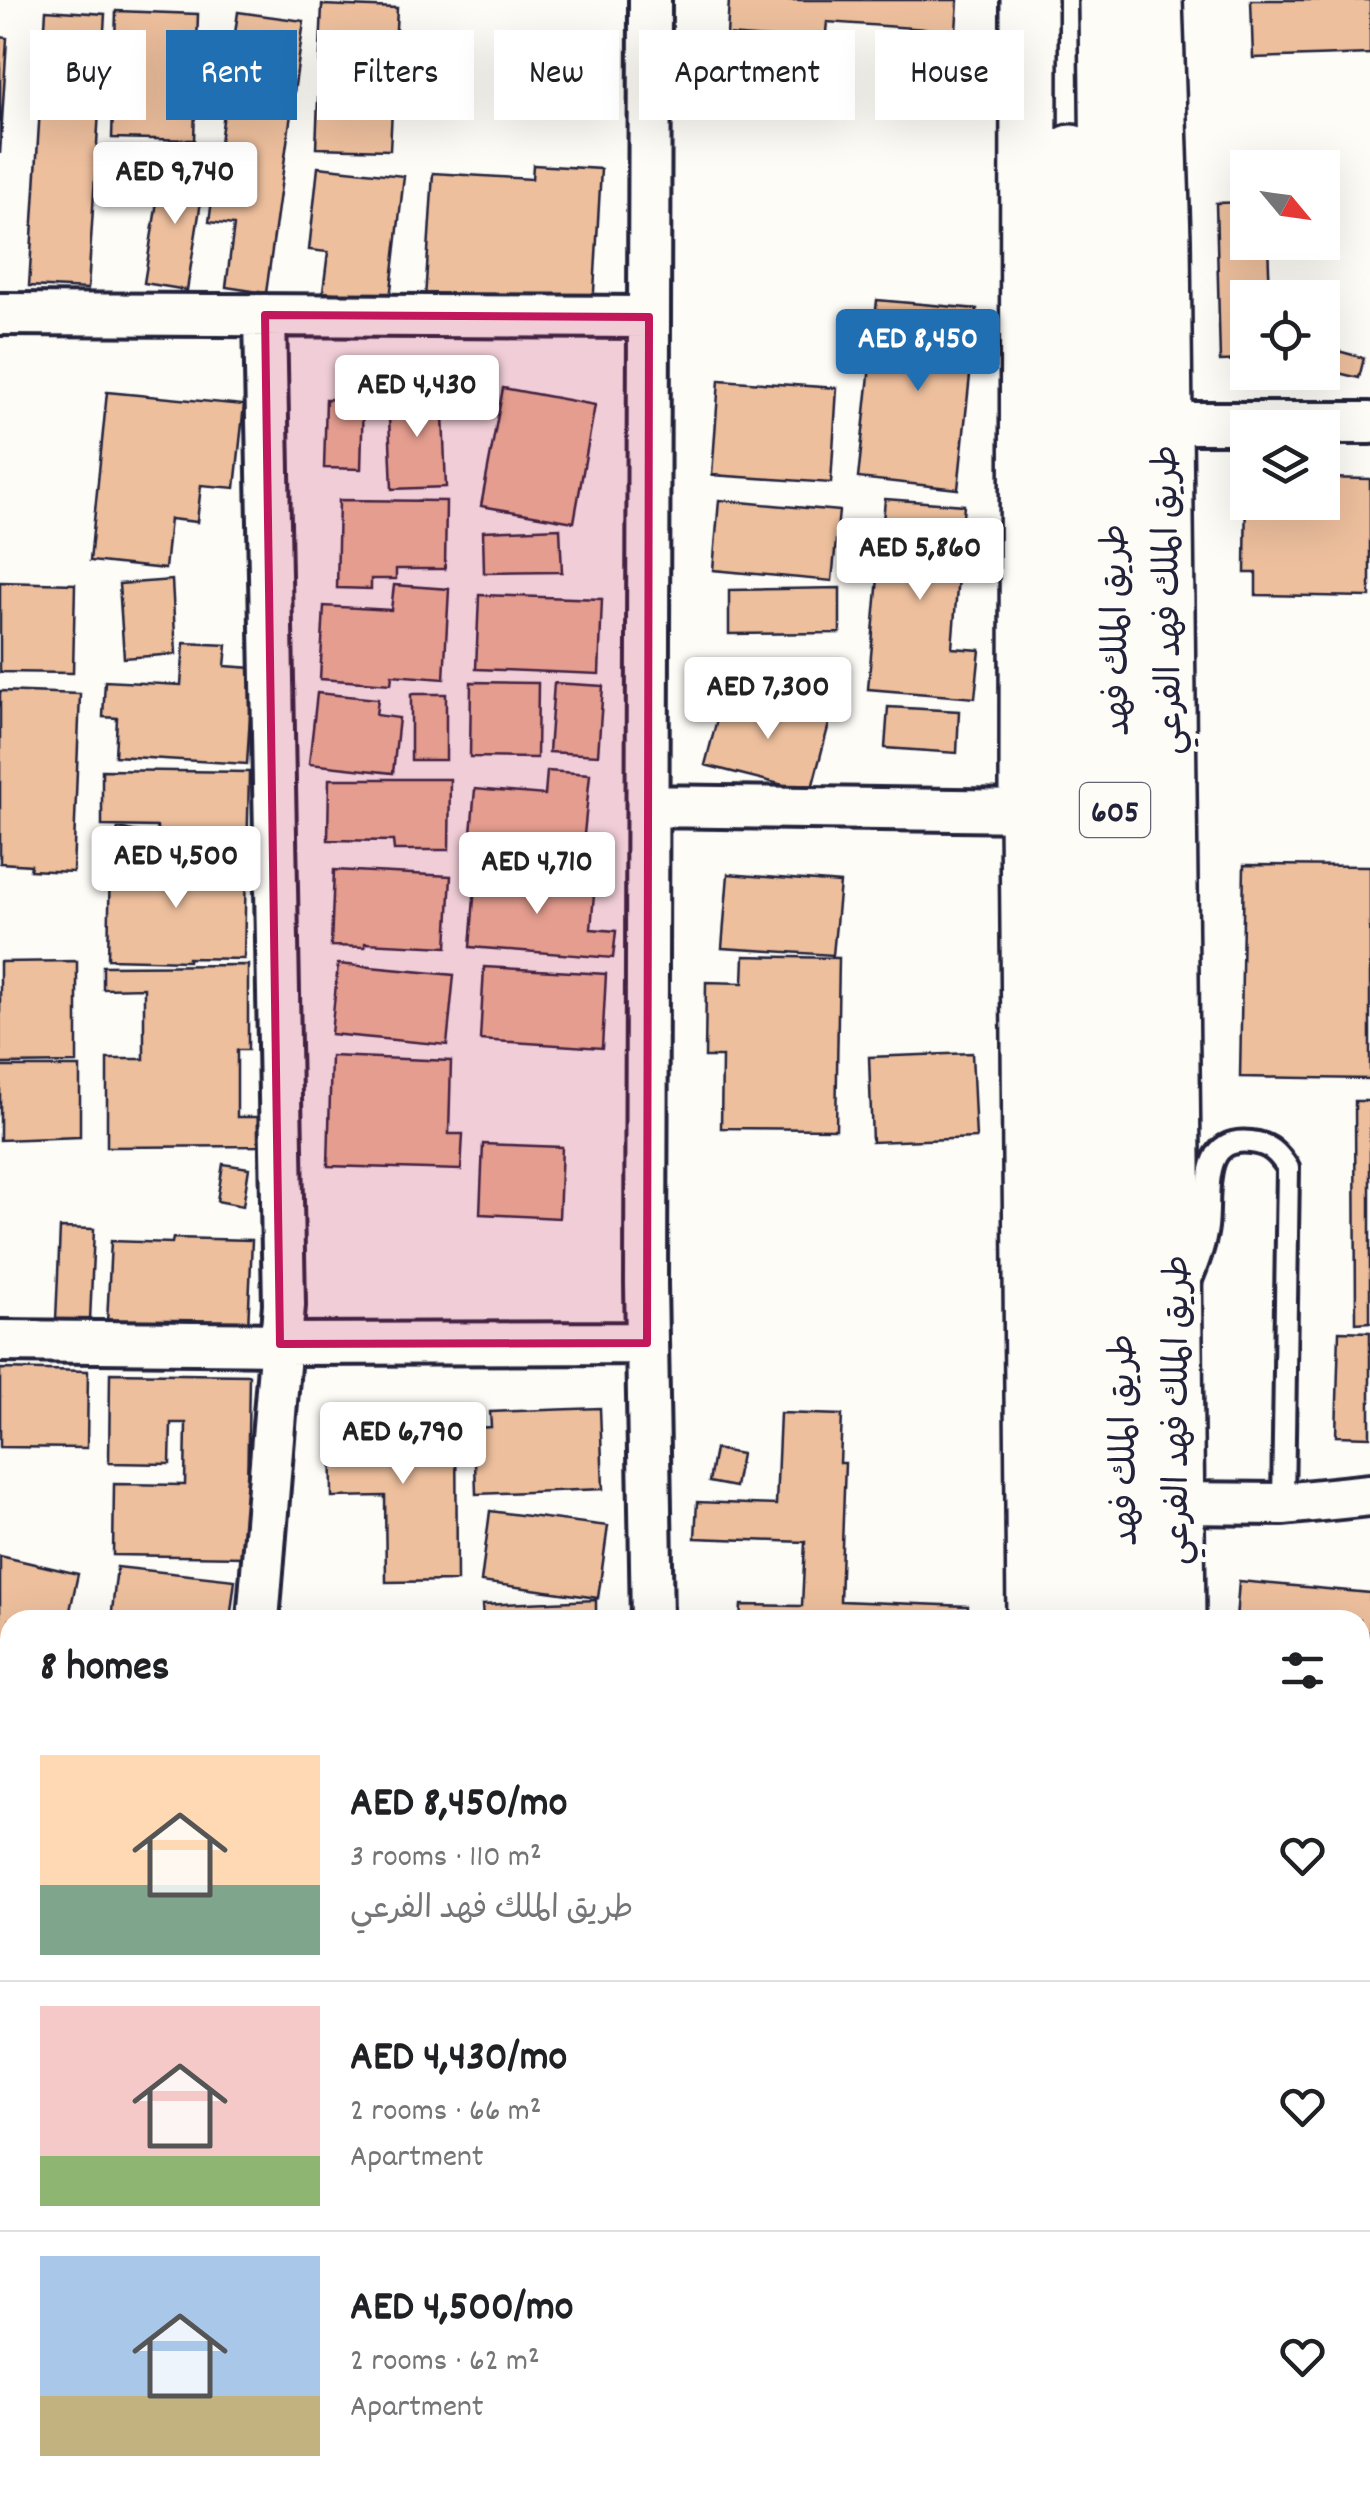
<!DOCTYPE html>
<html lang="en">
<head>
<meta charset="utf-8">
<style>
	body { margin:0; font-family:Dekko,"Playpen Sans Arabic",sans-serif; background:#f2f2f2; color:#202124; height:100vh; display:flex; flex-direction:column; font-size:38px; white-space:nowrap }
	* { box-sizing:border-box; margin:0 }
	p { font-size:32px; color:#757577 }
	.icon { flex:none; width:55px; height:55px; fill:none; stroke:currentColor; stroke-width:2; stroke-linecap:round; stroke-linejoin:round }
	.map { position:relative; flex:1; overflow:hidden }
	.drawer { position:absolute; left:0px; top:1610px; width:1370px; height:890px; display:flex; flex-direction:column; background:#fff; border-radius:30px 30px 0 0; box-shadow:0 10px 40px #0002 }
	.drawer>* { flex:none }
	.guide { position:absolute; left:30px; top:30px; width:1310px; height:90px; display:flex; gap:20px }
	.needle { width:65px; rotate:119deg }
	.tools { position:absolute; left:1230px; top:150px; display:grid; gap:20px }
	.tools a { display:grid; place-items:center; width:110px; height:110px; border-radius:0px; background:#fff; box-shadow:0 10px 40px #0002; font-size:50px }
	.price { position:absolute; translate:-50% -85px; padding:0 22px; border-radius:10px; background:#fff; color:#222; font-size:32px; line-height:65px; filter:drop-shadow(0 2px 5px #0008) }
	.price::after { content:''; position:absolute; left:50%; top:60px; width:30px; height:22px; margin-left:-15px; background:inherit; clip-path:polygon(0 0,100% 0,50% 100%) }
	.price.selected { background:#1f6fb2; color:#fff }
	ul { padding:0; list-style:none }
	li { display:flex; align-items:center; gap:30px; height:250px; padding:0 40px }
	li+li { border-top:2px solid #e0e0e0 }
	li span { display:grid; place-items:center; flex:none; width:280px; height:200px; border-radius:0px; color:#555 }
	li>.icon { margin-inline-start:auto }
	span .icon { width:120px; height:120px; fill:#fffc; stroke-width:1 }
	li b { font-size:42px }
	h2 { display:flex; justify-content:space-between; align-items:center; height:120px; padding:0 40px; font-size:42px }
	.pill { padding:0 35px; border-radius:0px; background:#fff; box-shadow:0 10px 40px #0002; font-size:35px; line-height:90px }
	.pill.selected { background:#1f6fb2; color:#fff }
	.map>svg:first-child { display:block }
</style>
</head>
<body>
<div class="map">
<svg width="1370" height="2500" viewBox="0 0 1370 2500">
	<rect width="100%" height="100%" fill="#fdfcf7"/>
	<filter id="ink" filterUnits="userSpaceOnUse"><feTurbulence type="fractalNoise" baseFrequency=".01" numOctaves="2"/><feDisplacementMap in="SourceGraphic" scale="20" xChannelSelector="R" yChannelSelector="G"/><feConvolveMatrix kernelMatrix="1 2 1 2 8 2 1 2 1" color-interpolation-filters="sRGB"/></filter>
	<g filter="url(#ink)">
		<path fill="#edbf9d" stroke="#22223b" stroke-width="2.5" d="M 729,0 L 958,0 L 956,31 L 827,22 L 825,42 L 727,35 Z
			M 1251,0 L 1370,0 L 1370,54 L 1253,58 Z
			M 322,5 L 397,8 L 390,150 L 316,148 Z
			M 46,10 L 105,14 L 88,289 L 29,286 Z
			M 116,11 L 198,14 L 194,140 L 112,138 Z
			M 238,12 L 304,21 L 266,293 L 226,287 L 234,225 L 209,222 Z
			M 0,37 L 7,38 L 0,154 Z
			M 163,164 L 206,170 L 187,290 L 144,283 Z
			M 533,165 L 601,169 L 593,309 L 425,299 L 433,173 L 532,179 Z
			M 318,167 L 404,176 L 390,299 L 323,292 L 328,252 L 309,250 Z
			M 1248,202 L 1248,242 L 1268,242 L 1270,298 L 1248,298 L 1248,360 L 1220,361 L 1216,203 Z
			M 877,300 L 977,309 L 958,489 L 858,478 Z
			M 1327,348 L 1364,358 L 1359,378 L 1322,369 Z
			M 719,380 L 837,388 L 831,483 L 712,475 Z
			M 503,388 L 595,405 L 574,522 L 481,506 Z
			M 442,391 L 446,487 L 392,489 L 388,393 Z
			M 107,392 L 244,405 L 235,488 L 201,485 L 197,522 L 170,519 L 165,569 L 90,561 Z
			M 326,399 L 363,400 L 361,469 L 324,468 Z
			M 1246,477 L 1248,502 L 1322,502 L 1322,478 L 1370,479 L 1370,597 L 1256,595 L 1256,573 L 1245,573 Z
			M 885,499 L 964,505 L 952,648 L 980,650 L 975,698 L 868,689 Z
			M 339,500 L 446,501 L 445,569 L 396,569 L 396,579 L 371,579 L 371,589 L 337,588 Z
			M 719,500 L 839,511 L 832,581 L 713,570 Z
			M 560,528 L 562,572 L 484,573 L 483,531 Z
			M 172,580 L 176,654 L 124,658 L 119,584 Z
			M 0,582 L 75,584 L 73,673 L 0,672 Z
			M 394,585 L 449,589 L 444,679 L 392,675 L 391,684 L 320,679 L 324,606 L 391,610 Z
			M 840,588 L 840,633 L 729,634 L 729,590 Z
			M 479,595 L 602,599 L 599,674 L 476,669 Z
			M 184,643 L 227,645 L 225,666 L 253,668 L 247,764 L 115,756 L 117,718 L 103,717 L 105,681 L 181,685 Z
			M 471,682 L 538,683 L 537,758 L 470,757 Z
			M 554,683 L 603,686 L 598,755 L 549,752 Z
			M 0,691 L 80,694 L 73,872 L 30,870 L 31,865 L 0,863 Z
			M 317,693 L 378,699 L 376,715 L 399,718 L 393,773 L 309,764 Z
			M 724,693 L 830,720 L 811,792 L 705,765 Z
			M 411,694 L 446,694 L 446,760 L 411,760 Z
			M 888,707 L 959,711 L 957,753 L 885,748 Z
			M 102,770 L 249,772 L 247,861 L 157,860 L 157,827 L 102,826 Z
			M 547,771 L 590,774 L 581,865 L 469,855 L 475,789 L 545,795 Z
			M 329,779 L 450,779 L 449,850 L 394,850 L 393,841 L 328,840 Z
			M 118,828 L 148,834 L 142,859 L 113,853 Z
			M 110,861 L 246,864 L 244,959 L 188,958 L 188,961 L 108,959 Z
			M 1244,865 L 1370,866 L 1370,1079 L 1240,1077 Z
			M 334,870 L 451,876 L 447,947 L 365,943 L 365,947 L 331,946 Z
			M 476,873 L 595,883 L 591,929 L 616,931 L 613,958 L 470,947 Z
			M 728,874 L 840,883 L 833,955 L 722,948 Z
			M 744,956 L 839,958 L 836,1129 L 721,1128 L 722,1057 L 705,1057 L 706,982 L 743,983 Z
			M 77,961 L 77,1063 L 0,1064 L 0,962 Z
			M 338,964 L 454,975 L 447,1045 L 331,1034 Z
			M 248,965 L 248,1050 L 237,1050 L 237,1117 L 261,1117 L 261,1146 L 107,1147 L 107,1059 L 144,1059 L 144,988 L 103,989 L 103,966 Z
			M 484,967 L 606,974 L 602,1048 L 480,1040 Z
			M 972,1053 L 976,1138 L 872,1142 L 869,1057 Z
			M 331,1056 L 451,1061 L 449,1134 L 463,1134 L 461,1170 L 328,1166 Z
			M 0,1067 L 80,1067 L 80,1137 L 0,1140 Z
			M 1355,1101 L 1370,1101 L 1370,1322 L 1356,1323 Z
			M 483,1144 L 562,1147 L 559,1218 L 480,1214 Z
			M 223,1164 L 249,1168 L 243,1206 L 217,1201 Z
			M 60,1228 L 94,1229 L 90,1321 L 56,1320 Z
			M 173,1238 L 252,1240 L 248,1328 L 107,1323 L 111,1241 L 172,1243 Z
			M 1339,1331 L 1370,1332 L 1370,1437 L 1336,1436 Z
			M 0,1369 L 88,1371 L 87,1448 L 0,1447 Z
			M 110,1373 L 249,1375 L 246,1557 L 113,1555 L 114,1484 L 185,1485 L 186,1423 L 171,1423 L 170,1464 L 109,1463 Z
			M 600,1408 L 603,1489 L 476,1494 L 474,1428 L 491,1427 L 490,1412 Z
			M 405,1412 L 405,1421 L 456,1421 L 457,1581 L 386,1582 L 385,1496 L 332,1497 L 331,1413 Z
			M 780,1413 L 842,1415 L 840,1463 L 845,1463 L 840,1601 L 968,1606 L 967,1620 L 740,1620 L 741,1605 L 802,1606 L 805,1542 L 695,1538 L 697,1502 L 776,1505 Z
			M 715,1449 L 741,1454 L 735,1487 L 709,1482 Z
			M 490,1511 L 608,1526 L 598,1598 L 481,1582 Z
			M 0,1556 L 78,1574 L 68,1620 L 10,1620 L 10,1660 L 0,1657 Z
			M 117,1567 L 235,1580 L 230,1620 L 111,1620 Z
			M 1239,1581 L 1370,1593 L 1370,1717 L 1360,1716 L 1360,1620 L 1236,1620 Z
			M 596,1600 L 596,1620 L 483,1620 L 482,1605 Z
			M 0,1685 L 10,1690 L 10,1805 L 0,1800 Z
			M 0,1807 L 10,1812 L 10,1875 L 0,1897 Z
			M 1360,1896 L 1370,1896 L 1370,1976 L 1360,1975 Z
			M 1360,2001 L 1370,2002 L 1370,2233 L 1360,2228 Z
			M 0,2105 L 10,2110 L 10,2357 L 0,2352 Z
			M 1360,2424 L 1370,2430 L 1370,2500 L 1298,2500 L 1298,2490 L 1360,2490 Z
			M 399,2490 L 547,2490 L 544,2500 L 396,2500 Z"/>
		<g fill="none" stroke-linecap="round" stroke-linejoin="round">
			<g stroke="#22223b" stroke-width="28">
				<path id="service" d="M 1191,1280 C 1198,1263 1205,1245 1207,1227 C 1211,1193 1199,1136 1251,1142 C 1270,1144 1278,1153 1288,1168 L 1283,1504
					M 1360,1741 L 1370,1742
					M 1360,1808 L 1370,1805
					M 934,2490 L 1062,2498"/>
			</g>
			<g stroke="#22223b" stroke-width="48">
				<path id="minor" d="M 650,0 L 646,1284 L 652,1620
					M 0,314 L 649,317
					M 1164,423 L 1370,423
					M 648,806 L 1028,811
					M 0,1341 L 280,1344 L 647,1343
					M 1175,1503 L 1283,1504 L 1370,1495
					M 258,1620 L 284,1305 L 265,315
					M 0,1980 L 10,1985
					M 1360,2306 L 1370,2312
					M 0,2408 L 10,2414
					M 147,2490 L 165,2500
					M 667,2490 L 667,2500"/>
			</g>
			<g stroke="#22223b" stroke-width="62">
				<path id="secondary" d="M 1029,0 L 1028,811 L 1035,1620
					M 1154,0 L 1162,239 L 1177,1620"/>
			</g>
			<g stroke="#22223b" stroke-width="62">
				<path id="motorway" d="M 1107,0 L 1124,1620
					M 1071,153 L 1076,1620
					M 1064,2490 L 1064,2500
					M 1153,2490 L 1153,2500"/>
			</g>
			<use href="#service" stroke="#fdfcf7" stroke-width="20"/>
			<use href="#minor" stroke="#fdfcf7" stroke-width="40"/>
			<use href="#secondary" stroke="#fdfcf7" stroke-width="55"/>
			<use href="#motorway" stroke="#fdfcf7" stroke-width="55"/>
		</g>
	</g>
	<path fill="#c2185b" fill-opacity="0.2" stroke="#c2185b" stroke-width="8" stroke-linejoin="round" d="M 265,315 L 649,317 L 647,1343 L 280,1344 Z"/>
	<g text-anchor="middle" stroke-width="10" stroke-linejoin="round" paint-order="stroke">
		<rect fill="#fdfcf7" stroke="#646373" stroke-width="2.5" x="1080" y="783" width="70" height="54" rx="8"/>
		<g font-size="32" font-weight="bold" fill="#22223b">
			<text x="1115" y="821">605</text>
		</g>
		<g font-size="35" fill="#22223b" stroke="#fdfcf7">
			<text transform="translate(1166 600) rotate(-91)" y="12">طريق الملك فهد الفرعي</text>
			<text transform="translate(1114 630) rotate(-91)" y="12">طريق الملك فهد</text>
			<text transform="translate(1175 1410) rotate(-90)" y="12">طريق الملك فهد الفرعي</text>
			<text transform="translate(1122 1440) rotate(-91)" y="12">طريق الملك فهد</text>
		</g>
	</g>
</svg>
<div class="tools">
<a><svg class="needle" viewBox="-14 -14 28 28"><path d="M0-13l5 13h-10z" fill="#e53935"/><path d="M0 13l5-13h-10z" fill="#757577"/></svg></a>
<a><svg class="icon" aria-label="locate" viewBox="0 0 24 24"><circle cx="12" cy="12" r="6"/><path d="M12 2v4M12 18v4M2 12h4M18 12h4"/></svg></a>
<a><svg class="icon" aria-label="layers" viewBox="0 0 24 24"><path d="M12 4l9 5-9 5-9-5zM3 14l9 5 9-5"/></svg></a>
</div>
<b class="price" style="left:175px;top:227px">AED 9,740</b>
<b class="price selected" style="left:918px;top:394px">AED 8,450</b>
<b class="price" style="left:417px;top:440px">AED 4,430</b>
<b class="price" style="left:920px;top:603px">AED 5,860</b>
<b class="price" style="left:768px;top:742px">AED 7,300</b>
<b class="price" style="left:176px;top:911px">AED 4,500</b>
<b class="price" style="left:537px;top:917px">AED 4,710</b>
<b class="price" style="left:403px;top:1487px">AED 6,790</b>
<div class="guide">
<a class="pill">Buy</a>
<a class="pill selected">Rent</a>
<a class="pill">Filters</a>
<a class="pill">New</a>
<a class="pill">Apartment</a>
<a class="pill">House</a>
</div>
<section class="drawer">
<h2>8 homes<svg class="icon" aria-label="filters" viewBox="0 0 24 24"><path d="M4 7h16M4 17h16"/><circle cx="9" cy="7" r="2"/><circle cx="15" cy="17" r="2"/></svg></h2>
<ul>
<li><span style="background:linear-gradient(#ffd9b3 65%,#7fa58c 0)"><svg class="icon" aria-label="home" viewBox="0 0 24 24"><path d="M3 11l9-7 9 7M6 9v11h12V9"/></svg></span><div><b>AED 8,450/mo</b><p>3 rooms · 110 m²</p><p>طريق الملك فهد الفرعي</p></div><svg class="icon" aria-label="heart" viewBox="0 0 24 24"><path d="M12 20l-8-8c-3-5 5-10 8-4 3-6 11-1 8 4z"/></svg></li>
<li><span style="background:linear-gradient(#f6c9c9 75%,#8fb573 0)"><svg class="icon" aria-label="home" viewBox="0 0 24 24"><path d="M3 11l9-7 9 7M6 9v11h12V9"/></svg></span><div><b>AED 4,430/mo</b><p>2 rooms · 66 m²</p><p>Apartment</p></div><svg class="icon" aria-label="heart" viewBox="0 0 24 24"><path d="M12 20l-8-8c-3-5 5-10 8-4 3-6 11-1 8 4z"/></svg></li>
<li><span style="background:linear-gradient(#a9c7e8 70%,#c2b280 0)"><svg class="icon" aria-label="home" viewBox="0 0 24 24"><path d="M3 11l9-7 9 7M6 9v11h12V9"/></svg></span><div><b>AED 4,500/mo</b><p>2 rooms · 62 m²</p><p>Apartment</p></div><svg class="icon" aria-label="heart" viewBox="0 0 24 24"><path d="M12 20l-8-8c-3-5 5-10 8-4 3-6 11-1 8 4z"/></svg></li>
</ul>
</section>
</div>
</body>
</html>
